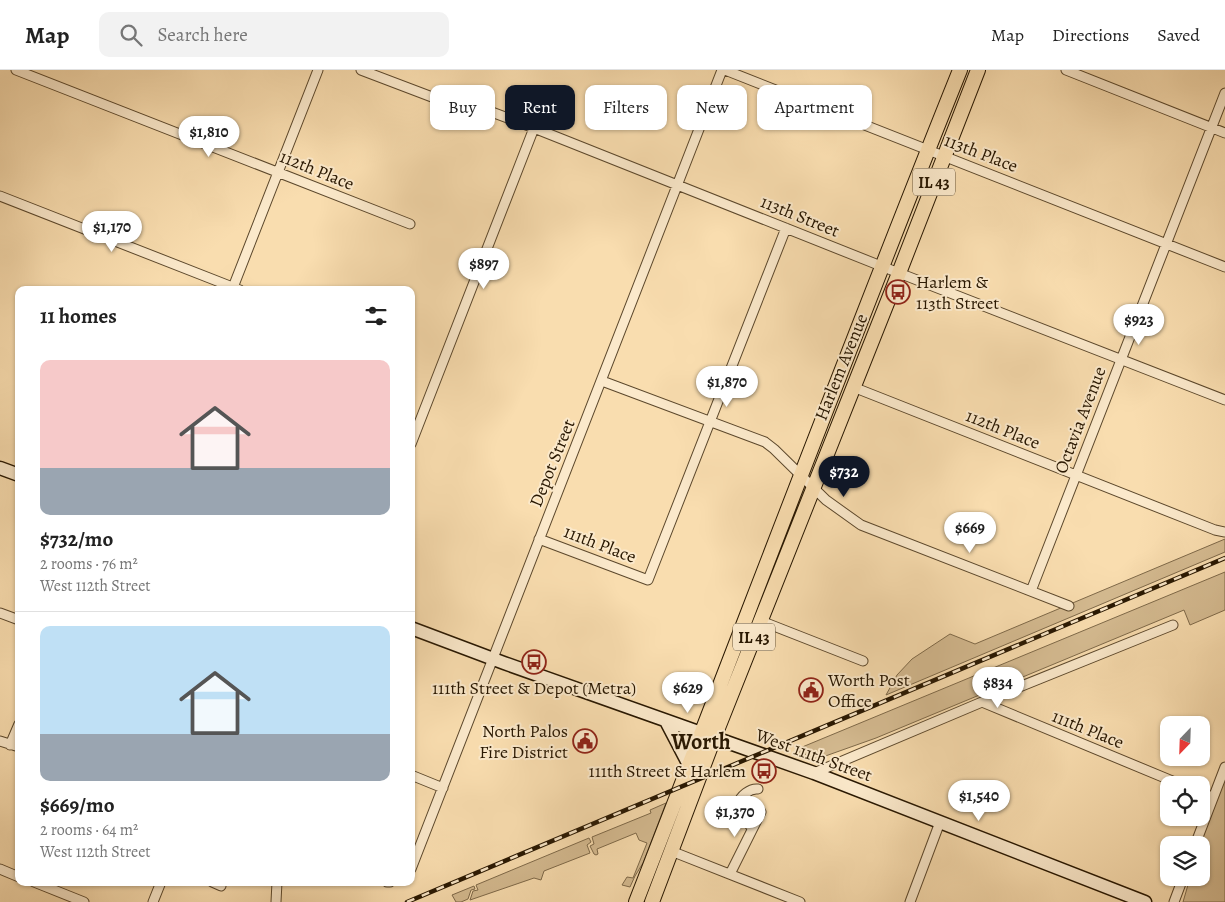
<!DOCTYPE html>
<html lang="en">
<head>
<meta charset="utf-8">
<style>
	body { margin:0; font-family:Alegreya,serif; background:#f2f2f2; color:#222; height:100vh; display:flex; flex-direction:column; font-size:19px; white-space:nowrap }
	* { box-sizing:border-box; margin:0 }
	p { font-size:16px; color:#767676 }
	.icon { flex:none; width:28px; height:28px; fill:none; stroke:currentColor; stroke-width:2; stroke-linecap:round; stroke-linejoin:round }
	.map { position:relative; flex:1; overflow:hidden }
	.side { position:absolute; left:15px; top:216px; width:400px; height:600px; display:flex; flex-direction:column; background:#fff; border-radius:10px; box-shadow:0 1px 4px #0004 }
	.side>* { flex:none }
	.guide { position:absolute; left:430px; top:15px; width:475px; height:45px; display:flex; gap:10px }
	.needle { width:32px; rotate:203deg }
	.buttons { position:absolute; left:1160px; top:646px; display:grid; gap:10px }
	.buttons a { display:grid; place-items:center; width:50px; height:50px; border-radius:10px; background:#fff; box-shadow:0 1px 4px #0004; font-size:25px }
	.price { position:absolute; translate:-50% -42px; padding:0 11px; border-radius:18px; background:#fff; color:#222; font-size:16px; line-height:32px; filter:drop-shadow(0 1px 2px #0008) }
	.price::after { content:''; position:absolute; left:50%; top:30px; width:15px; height:11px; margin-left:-8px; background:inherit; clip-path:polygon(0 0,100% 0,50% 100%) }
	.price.current { background:#111827; color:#fff }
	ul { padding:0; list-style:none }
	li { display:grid; align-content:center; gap:10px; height:265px; padding:0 25px }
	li+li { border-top:1px solid #e0e0e0 }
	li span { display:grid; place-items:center; height:155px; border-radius:10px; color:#555 }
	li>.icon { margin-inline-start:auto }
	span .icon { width:90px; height:90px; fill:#fffc; stroke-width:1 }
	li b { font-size:21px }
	h2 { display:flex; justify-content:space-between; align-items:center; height:60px; padding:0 25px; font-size:21px }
	.chip { padding:0 18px; border-radius:10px; background:#fff; box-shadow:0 1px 4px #0004; font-size:18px; line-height:45px }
	.chip.current { background:#111827; color:#fff }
	header { display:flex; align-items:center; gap:30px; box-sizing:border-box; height:70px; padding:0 25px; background:#fff; border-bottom:1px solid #e0e0e0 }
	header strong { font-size:24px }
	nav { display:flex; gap:28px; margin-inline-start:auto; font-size:18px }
	.search { width:350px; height:45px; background:#f2f2f2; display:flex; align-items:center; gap:12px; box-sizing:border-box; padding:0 18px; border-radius:10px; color:#767676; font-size:19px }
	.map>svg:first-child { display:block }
</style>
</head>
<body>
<header>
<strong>Map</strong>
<div class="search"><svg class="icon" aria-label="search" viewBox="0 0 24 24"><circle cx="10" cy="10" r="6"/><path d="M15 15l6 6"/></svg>Search here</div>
<nav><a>Map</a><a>Directions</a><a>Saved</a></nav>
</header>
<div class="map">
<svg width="1225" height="832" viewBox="0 0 1225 832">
	<rect width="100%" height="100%" fill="#f9ddaf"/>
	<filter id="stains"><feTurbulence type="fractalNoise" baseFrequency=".004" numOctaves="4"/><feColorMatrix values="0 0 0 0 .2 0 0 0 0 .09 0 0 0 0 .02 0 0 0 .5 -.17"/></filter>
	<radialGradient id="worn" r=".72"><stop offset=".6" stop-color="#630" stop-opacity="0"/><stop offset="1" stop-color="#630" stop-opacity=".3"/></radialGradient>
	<path fill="#d5bb91" stroke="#7e6949" d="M 1225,469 L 1225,482 L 886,625 L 897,605 L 912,589 L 950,564 L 975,574 Z
		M 1225,502 L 1225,540 L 1190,555 L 1184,540 L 876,668 L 817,689 L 795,680 Z
		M 1225,709 L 1225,832 L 1183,832 L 1190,808 L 1201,808 L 1201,775 L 1199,775 Z
		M 666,733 L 643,793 L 635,806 L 630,817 L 622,815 L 627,807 L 633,808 L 647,773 L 639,770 L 636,763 L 597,779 L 598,784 L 596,785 L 594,784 L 590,776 L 594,774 L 592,767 L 651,743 L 650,740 Z
		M 589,768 L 591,772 L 587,775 L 590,783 L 544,801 L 541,810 L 534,808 L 470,830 L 473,821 L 478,820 L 476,815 Z
		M 474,816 L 475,819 L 471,820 L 468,829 L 461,832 L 456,832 L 452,825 Z"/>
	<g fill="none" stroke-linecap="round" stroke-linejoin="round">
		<g stroke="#5c482c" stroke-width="11">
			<path id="minor" d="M 16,0 L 410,154
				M 361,0 L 432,27 L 489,41 L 534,58 L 881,196 L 1225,330
				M 725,0 L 1225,197
				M 1066,0 L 1225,63
				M 0,126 L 240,220
				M 232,220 L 318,0
				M 602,311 L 765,372 L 774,379 L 826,430 L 861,455 L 1069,536
				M 853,317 L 1215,460 L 1225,462
				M 411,374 L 534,58
				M 539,469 L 648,510 L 786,158
				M 1031,521 L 1225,23
				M 0,543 L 19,550
				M 761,551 L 863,591
				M 982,632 L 1182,715
				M 0,671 L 19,677
				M 10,675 L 19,654
				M 814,703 L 982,632 L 1173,555
				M 411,705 L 443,718
				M 1201,723 L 1212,727
				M 752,759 L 738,734 C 740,726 750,718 758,719
				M 1195,775 L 1225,697
				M 671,781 L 800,832
				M 0,799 L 19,807
				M 411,799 L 722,0
				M 730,804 L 761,742
				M 34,812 L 84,832
				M 212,812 L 221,816
				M 387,812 L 390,812
				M 153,832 L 161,812
				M 276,832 L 277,812
				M 910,832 L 940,752
				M 1174,832 L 1183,808"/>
		</g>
		<g stroke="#281701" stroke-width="15">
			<path id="secondary" d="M 0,398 L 19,405
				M 411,558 L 504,593 L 814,703 L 1145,832
				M 666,651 L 689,695"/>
		</g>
		<g stroke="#281701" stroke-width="16">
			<path id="primary" d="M 636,832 C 744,555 849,276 960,0
				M 652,832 L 714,668 L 899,203 L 978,0"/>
		</g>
		<use href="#minor" stroke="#fbe9cb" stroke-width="9"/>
		<use href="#secondary" stroke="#fbe9cb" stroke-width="12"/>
		<use href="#primary" stroke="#f9ddaf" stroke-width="14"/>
		<g stroke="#281701" stroke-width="4.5">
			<path id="rail" d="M 407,832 L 1225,488"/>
		</g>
		<use href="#rail" stroke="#fbe9cb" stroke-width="2.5" stroke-dasharray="8" stroke-linecap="butt"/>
	</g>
	<defs>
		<g id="bus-ring" transform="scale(1.25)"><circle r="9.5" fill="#fbe9cb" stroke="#8f2418" stroke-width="1.5"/><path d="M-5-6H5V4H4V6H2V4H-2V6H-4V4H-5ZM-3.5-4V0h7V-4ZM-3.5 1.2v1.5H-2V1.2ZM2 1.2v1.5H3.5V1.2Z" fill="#8f2418"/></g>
		<g id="civic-ring" transform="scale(1.25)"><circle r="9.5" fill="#fbe9cb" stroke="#8f2418" stroke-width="1.5"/><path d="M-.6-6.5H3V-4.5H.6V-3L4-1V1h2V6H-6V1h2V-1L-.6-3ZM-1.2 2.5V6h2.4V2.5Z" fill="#8f2418"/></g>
	</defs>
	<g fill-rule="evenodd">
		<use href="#bus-ring" x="898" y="222"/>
		<use href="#bus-ring" x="534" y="592"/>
		<use href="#civic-ring" x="811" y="620"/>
		<use href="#civic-ring" x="585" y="671"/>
		<use href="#bus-ring" x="764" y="701"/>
	</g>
	<g text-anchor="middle" stroke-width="4" stroke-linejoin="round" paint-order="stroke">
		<g fill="#fbe9cb" stroke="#67563e" stroke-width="1">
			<rect x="913" y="98.5" width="42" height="27" rx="4"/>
			<rect x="733" y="553.5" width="42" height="27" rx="4"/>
		</g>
		<g font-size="16" font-weight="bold" fill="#281701">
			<text x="934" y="118">IL 43</text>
			<text x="754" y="573">IL 43</text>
		</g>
		<g font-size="18" fill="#281701" stroke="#fbe9cb">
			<text transform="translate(981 83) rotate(21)" y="6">113th Place</text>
			<text transform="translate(317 100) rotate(22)" y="6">112th Place</text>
			<text transform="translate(800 146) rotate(22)" y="6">113th Street</text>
			<text transform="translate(841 297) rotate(-68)" y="6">Harlem Avenue</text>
			<text transform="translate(1080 350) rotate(-69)" y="6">Octavia Avenue</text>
			<text transform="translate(1003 359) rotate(22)" y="6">112th Place</text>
			<text transform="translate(552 393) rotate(-68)" y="6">Depot Street</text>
			<text transform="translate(600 474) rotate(21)" y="6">111th Place</text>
			<text transform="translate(1088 659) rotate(22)" y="6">111th Place</text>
			<text transform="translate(814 685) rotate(20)" y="6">West 111th Street</text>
		</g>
		<g font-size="18" fill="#281701" stroke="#fbe9cb" text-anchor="start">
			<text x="916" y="218">Harlem &amp;<tspan x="916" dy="21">113th Street</tspan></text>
			<text x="828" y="616">Worth Post<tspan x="828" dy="21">Office</tspan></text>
			<text x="534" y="624" text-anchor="middle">111th Street &amp; Depot (Metra)</text>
			<text x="568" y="667" text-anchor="end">North Palos<tspan x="568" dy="21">Fire District</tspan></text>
			<text x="746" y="707" text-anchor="end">111th Street &amp; Harlem</text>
		</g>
		<g font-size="22" font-weight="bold" fill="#281701" stroke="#fbe9cb">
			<text x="701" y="679">Worth</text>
		</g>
	</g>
	<rect width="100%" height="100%" filter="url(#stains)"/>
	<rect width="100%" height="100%" fill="url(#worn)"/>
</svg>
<div class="buttons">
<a><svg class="needle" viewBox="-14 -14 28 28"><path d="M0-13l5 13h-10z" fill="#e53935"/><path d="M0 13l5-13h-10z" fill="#767676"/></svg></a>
<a><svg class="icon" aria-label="locate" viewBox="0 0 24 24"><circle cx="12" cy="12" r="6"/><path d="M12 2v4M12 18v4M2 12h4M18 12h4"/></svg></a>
<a><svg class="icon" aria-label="layers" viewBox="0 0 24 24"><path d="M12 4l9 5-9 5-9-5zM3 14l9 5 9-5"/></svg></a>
</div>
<b class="price" style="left:209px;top:88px">$1,810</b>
<b class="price" style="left:112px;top:183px">$1,170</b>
<b class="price" style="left:484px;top:220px">$897</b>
<b class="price" style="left:1139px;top:276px">$923</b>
<b class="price" style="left:727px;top:338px">$1,870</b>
<b class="price current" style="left:844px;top:428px">$732</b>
<b class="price" style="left:970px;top:484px">$669</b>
<b class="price" style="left:998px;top:639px">$834</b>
<b class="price" style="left:688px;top:644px">$629</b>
<b class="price" style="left:979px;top:752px">$1,540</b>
<b class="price" style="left:735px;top:768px">$1,370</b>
<div class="guide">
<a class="chip">Buy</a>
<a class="chip current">Rent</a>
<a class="chip">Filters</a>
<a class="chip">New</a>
<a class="chip">Apartment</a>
</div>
<section class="side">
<h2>11 homes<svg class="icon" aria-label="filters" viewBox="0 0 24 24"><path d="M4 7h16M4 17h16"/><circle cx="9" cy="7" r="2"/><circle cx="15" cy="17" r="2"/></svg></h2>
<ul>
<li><span style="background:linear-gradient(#f6c9c9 70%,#9aa5b1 0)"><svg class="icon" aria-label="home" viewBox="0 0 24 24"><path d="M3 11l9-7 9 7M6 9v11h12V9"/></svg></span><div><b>$732/mo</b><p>2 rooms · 76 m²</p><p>West 112th Street</p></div></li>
<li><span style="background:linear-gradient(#bfe0f5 70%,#9aa5b1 0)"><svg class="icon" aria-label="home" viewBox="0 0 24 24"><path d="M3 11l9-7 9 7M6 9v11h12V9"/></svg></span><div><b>$669/mo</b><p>2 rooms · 64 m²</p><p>West 112th Street</p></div></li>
</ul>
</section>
</div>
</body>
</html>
